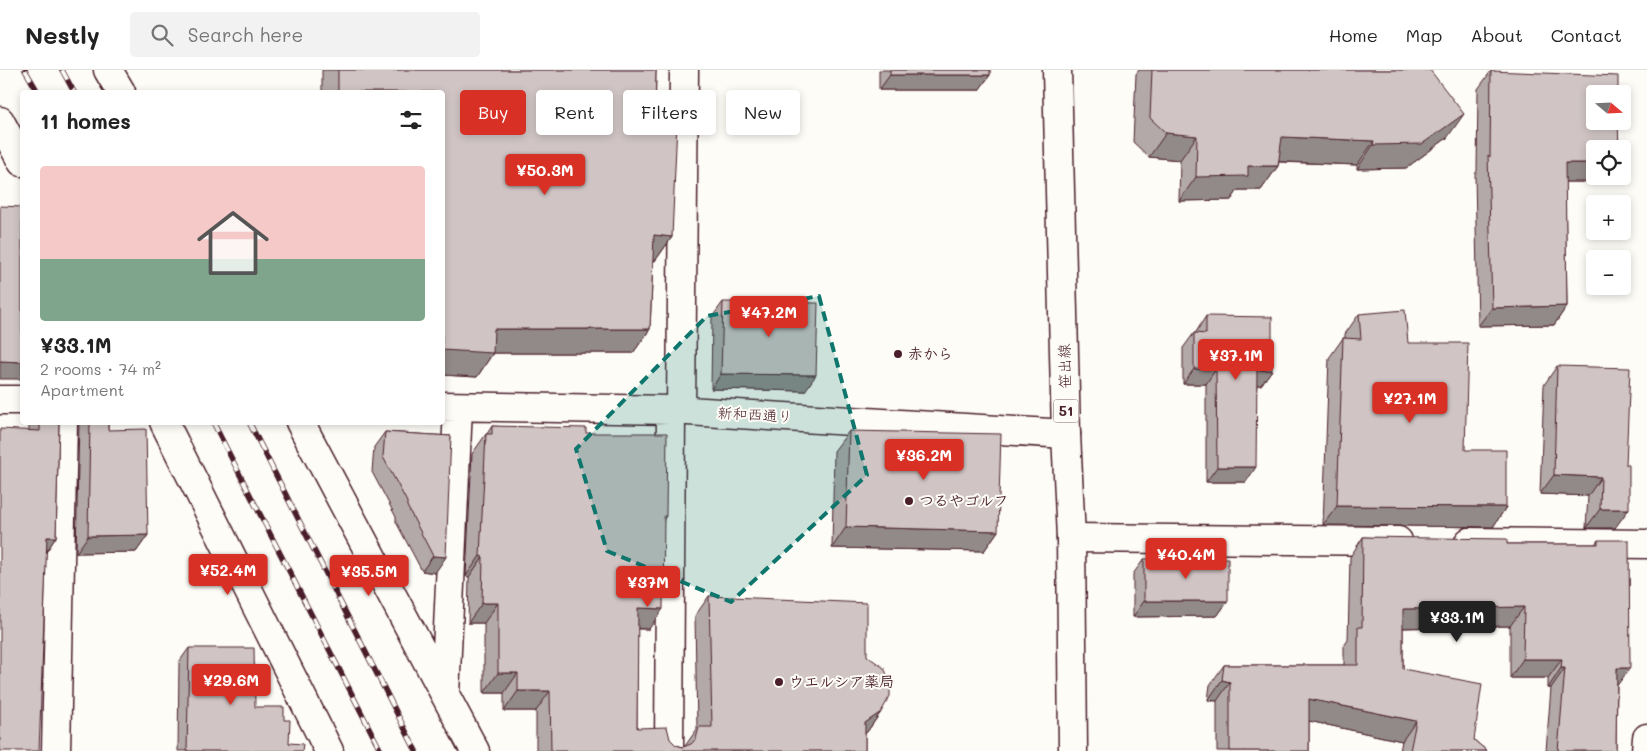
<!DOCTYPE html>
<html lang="en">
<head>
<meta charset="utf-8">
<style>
	body { margin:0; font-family:Mali,"Klee One",sans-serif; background:#f2f2f2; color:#222; height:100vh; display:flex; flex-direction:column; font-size:19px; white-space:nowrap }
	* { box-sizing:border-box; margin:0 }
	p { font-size:16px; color:#767676 }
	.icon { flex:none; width:28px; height:28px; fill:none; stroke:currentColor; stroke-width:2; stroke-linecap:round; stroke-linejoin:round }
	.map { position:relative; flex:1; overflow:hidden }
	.details { position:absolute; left:20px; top:20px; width:425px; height:335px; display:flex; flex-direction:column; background:#fff; border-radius:5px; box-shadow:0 2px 8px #0003 }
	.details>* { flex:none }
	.guide { position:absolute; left:460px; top:20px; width:475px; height:45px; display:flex; gap:10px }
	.needle { width:32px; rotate:109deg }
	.tools { position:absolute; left:1586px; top:15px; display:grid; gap:10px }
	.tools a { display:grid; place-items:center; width:45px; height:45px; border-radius:5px; background:#fff; box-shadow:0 2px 8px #0003; font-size:25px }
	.price { position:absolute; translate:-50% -42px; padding:0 11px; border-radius:5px; background:#d93025; color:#fff; font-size:16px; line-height:32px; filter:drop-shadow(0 1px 2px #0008) }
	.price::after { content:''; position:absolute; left:50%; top:30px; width:15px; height:11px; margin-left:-8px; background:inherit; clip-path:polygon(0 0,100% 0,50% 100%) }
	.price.current { background:#222; color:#fff }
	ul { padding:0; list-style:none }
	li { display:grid; align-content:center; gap:10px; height:265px; padding:0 20px }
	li+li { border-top:1px solid #e0e0e0 }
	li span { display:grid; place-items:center; height:155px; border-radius:5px; color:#555 }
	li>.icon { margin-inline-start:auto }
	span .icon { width:90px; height:90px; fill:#fffc; stroke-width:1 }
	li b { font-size:21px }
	h2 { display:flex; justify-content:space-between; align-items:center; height:60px; padding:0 20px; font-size:21px }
	.pill { padding:0 18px; border-radius:5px; background:#fff; box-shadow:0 2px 8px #0003; font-size:18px; line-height:45px }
	.pill.current { background:#d93025; color:#fff }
	header { display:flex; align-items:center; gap:30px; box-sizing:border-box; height:70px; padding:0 25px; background:#fff; border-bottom:1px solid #e0e0e0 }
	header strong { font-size:24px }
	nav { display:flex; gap:28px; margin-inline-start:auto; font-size:18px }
	.search { width:350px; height:45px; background:#f2f2f2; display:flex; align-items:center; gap:12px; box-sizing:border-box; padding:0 18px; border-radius:5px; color:#767676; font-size:19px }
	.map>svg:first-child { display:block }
</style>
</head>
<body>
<header>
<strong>Nestly</strong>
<div class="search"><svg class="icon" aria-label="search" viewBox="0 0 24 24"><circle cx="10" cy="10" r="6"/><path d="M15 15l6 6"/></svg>Search here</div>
<nav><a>Home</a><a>Map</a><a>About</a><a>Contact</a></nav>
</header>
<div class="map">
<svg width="1647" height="681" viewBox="0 0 1647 681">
	<rect width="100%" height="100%" fill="#fdfcf7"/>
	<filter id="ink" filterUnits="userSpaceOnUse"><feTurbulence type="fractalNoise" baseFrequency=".02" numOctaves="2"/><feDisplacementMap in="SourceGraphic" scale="10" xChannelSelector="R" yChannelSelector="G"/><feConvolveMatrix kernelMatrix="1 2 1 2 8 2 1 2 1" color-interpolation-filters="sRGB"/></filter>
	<g filter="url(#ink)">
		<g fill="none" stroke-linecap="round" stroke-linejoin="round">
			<g stroke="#4a1f2b" stroke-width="31">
				<path id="minor" d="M 108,0 L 121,22
					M 0,51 L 22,92
					M 0,330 L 22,330
					M 442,336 L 671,340 L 1066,364
					M 681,341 L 684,0
					M 164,352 L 329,681
					M 300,352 L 475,681
					M 1071,468 L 1398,471
					M 1469,472 L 1647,474
					M 445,625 L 458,337
					M 56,681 L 63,352
					M 669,681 L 671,340
					M 1646,681 L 1647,668"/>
			</g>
			<g stroke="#4a1f2b" stroke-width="31">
				<path id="primary" d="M 1057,0 L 1066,364 L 1071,468 L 1073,681"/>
			</g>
			<use href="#minor" stroke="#fdfcf7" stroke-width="28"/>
			<use href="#primary" stroke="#fdfcf7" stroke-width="28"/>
			<g stroke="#4a1f2b" stroke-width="5.5">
				<path id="rail" d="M 25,0 L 38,22
					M 62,0 L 74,22
					M 213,352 L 381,681
					M 249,352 L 416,681"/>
			</g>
			<use href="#rail" stroke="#fdfcf7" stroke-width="4" stroke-dasharray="11" stroke-linecap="butt"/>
		</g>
		<path fill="#b3a9a9" stroke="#4a1f2b" d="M 322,0 L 656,0 L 655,51 L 672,167 L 655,191 L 653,191 L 650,259 L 633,283 L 493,283 L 477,307 L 442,305 L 442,22 L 322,22 Z
			M 879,0 L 990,0 L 990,5 L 979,20 L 879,20 Z
			M 1139,0 L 1430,0 L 1447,68 L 1406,98 L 1357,99 L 1357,95 L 1279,92 L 1278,96 L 1261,120 L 1238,120 L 1231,130 L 1179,131 L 1180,90 L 1149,87 L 1133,72 L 1136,4 Z
			M 1491,1 L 1595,106 L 1610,106 L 1605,112 L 1565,112 L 1567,236 L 1554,255 L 1478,256 L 1475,104 L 1477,101 L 1478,19 Z
			M 723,232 L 805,321 L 711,319 L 712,247 Z
			M 1359,244 L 1408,273 L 1465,380 L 1506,437 L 1493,457 L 1323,455 L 1329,288 L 1343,268 L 1345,268 L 1345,264 Z
			M 1206,246 L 1272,300 L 1261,315 L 1257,315 L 1246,412 L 1206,412 L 1206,314 L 1183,314 L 1183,278 L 1194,263 L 1196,263 L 1196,262 Z
			M 1557,296 L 1626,395 L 1615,458 L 1586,458 L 1588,426 L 1540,424 L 1544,315 Z
			M 29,352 L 59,352 L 56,467 L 46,482 L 29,360 Z
			M 79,352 L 108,352 L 108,360 L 148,465 L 136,482 L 76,483 Z
			M 492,356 L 586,363 L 666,446 L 664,449 L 649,559 L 637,559 L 637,658 L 670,669 L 676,675 L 683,677 L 685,676 L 697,659 L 695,546 L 709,526 L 867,586 L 881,642 L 867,662 L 865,663 L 865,681 L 536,681 L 536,641 L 504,641 L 504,623 L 484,623 L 484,553 L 468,553 L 469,507 L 466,506 L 472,384 L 486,364 L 487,364 Z
			M 849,361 L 998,461 L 984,481 L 832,478 L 834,381 Z
			M 385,362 L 451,366 L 435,503 L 422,501 L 396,452 L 396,447 L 372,402 L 374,377 Z
			M 1363,467 L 1507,474 L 1595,474 L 1598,470 L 1617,616 L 1616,681 L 1546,681 L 1551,618 L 1548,618 L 1548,608 L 1510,608 L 1510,556 L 1403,558 L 1403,599 L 1474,670 L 1487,681 L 1400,681 L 1402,671 L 1309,651 L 1309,681 L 1217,681 L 1217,631 L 1208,630 L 1210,615 L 1224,595 L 1344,595 L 1344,576 L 1348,570 L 1350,487 Z
			M 1144,489 L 1228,531 L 1217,546 L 1133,547 L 1133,504 Z
			M 189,578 L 255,637 L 284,650 L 289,673 L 302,681 L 178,681 L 179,592 Z"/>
		<path fill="#928a89" stroke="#4a1f2b" d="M 890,5 L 990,5 L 979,20 L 879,20 Z
			M 1464,44 L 1447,68 L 1406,98 L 1357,99 L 1373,75 Z
			M 1166,63 L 1197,66 L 1180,90 L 1149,87 Z
			M 1282,67 L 1374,71 L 1357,95 L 1265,91 Z
			M 1565,93 L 1595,93 L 1595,106 L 1610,106 L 1605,112 L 1551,112 Z
			M 1248,96 L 1278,96 L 1261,120 L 1238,120 L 1231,130 L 1179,131 L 1196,107 Z
			M 654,165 L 672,167 L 655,191 L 637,189 Z
			M 1567,236 L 1554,255 L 1478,256 L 1492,238 Z
			M 494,259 L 650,259 L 633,283 L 493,283 L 477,307 L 442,305 L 442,280 Z
			M 0,291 L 22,292 L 22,309 L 0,309 Z
			M 1194,299 L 1216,299 L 1206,314 L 1183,314 Z
			M 1257,300 L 1272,300 L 1261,315 L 1246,315 Z
			M 721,304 L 816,305 L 805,321 L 711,319 Z
			M 1217,397 L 1256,397 L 1246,412 L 1206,412 Z
			M 1554,405 L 1601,407 L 1588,426 L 1540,424 Z
			M 1337,436 L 1506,437 L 1493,457 L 1323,455 Z
			M 1600,439 L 1629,439 L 1615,458 L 1586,458 Z
			M 846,457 L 998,461 L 984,481 L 832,478 Z
			M 148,465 L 136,482 L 76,483 L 88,466 Z
			M 47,467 L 56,467 L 45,484 Z
			M 433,486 L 446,487 L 435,503 L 422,501 Z
			M 480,486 L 483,487 L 469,507 L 466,506 Z
			M 1144,531 L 1228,531 L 1217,546 L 1133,547 Z
			M 482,533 L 498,533 L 484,553 L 468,553 Z
			M 1524,537 L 1510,556 L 1389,558 L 1403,539 Z
			M 638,538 L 663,539 L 649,559 L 624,558 Z
			M 1523,589 L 1562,589 L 1548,608 L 1510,608 Z
			M 1561,598 L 1565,598 L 1551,618 L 1548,618 Z
			M 1617,598 L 1630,598 L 1616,617 Z
			M 498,603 L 518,603 L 504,623 L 484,623 Z
			M 1222,610 L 1230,612 L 1217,631 L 1208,630 Z
			M 518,621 L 550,621 L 536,641 L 504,641 Z
			M 1309,629 L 1416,651 L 1402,671 L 1295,648 Z
			M 881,642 L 867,662 L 851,673 L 865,653 Z"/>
		<path fill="#d0c5c4" stroke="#4a1f2b" d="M 338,0 L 656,0 L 655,51 L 677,53 L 672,167 L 654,165 L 650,259 L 494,259 L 493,283 L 442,280 L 442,22 L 338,22 Z
			M 890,0 L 990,0 L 990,5 L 890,5 Z
			M 1152,0 L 1430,0 L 1464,44 L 1422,74 L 1373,75 L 1374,71 L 1282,67 L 1278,96 L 1248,96 L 1248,106 L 1196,107 L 1197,66 L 1166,63 L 1150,48 Z
			M 1491,1 L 1618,6 L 1618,24 L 1595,24 L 1595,51 L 1618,51 L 1619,79 L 1595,79 L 1595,93 L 1565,93 L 1567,236 L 1492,238 L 1488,85 L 1490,87 Z
			M 0,136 L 22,137 L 22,292 L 0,291 Z
			M 723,232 L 818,233 L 816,305 L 721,304 Z
			M 1405,240 L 1408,273 L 1468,273 L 1465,380 L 1506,380 L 1506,437 L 1337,436 L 1343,268 L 1361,269 L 1359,244 Z
			M 1206,246 L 1272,247 L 1272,300 L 1257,300 L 1256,397 L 1217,397 L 1216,299 L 1194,299 L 1194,263 L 1206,264 Z
			M 1557,296 L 1630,298 L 1626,395 L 1629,395 L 1629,439 L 1600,439 L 1601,407 L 1554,405 Z
			M 40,352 L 59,352 L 56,467 L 47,467 L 39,681 L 0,681 L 0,359 L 40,361 Z
			M 90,352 L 108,352 L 108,360 L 146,359 L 148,465 L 88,466 Z
			M 492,356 L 586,358 L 586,363 L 667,363 L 666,446 L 664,446 L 663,539 L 638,538 L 637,658 L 667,657 L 670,669 L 676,675 L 683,677 L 691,674 L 696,669 L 699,657 L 712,657 L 709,526 L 867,533 L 867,586 L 884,598 L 890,611 L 890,626 L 881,642 L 865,653 L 865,681 L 551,681 L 550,621 L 518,621 L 518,603 L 498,603 L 498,533 L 482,533 L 483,487 L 480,486 L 486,364 L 492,364 Z
			M 849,361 L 1001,364 L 998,461 L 846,457 Z
			M 385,362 L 451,366 L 446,487 L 433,486 L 407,436 L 407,432 L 383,387 Z
			M 1363,467 L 1507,469 L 1507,474 L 1598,474 L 1598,470 L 1629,470 L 1630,598 L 1617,598 L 1616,681 L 1558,681 L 1565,598 L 1561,598 L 1562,589 L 1523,589 L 1524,537 L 1403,539 L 1403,599 L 1482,614 L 1474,670 L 1487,681 L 1410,681 L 1416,651 L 1309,629 L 1309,681 L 1230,681 L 1230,612 L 1222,610 L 1224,595 L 1358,595 L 1358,557 L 1362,557 Z
			M 1228,488 L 1228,531 L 1144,531 L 1144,489 Z
			M 189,578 L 254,578 L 255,637 L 284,637 L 284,650 L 290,650 L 289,673 L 303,674 L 302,681 L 187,681 Z"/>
	</g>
	<path fill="#0f766e" fill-opacity="0.2" stroke="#0f766e" stroke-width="4" stroke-dasharray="10 6" stroke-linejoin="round" d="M 819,226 L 867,405 L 731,532 L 607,481 L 576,379 L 707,246 Z"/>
	<g fill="#4a1f2b" stroke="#fdfcf7" stroke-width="2">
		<circle cx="898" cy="284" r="5"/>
		<circle cx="909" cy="431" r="5"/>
		<circle cx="779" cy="612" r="5"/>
	</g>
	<g text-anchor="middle" stroke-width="4" stroke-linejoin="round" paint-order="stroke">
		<rect fill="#fdfcf7" stroke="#806168" stroke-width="1" x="1053.5" y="329.5" width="25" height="23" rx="4"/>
		<g font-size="14" font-weight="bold" fill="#4a1f2b">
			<text x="1066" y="346">51</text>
		</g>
		<g font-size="15" font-weight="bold" fill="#4a1f2b" stroke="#fdfcf7" text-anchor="start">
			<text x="908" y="289">赤から</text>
			<text x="919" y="436">つるやゴルフ</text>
			<text x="789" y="617">ウエルシア薬局</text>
		</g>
		<g font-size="15" fill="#4a1f2b" stroke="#fdfcf7">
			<text transform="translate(1065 296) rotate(-91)" y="5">笹出線</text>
			<text transform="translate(755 345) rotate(3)" y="5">新和西通り</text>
		</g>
	</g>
</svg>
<div class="tools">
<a><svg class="needle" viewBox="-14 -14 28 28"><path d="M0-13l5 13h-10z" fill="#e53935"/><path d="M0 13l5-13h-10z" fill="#767676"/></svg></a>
<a><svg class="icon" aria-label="locate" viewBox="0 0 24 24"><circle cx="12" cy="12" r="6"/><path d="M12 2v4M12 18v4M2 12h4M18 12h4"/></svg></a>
<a>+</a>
<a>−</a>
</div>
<b class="price" style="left:545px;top:126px">¥50.3M</b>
<b class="price" style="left:769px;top:268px">¥47.2M</b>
<b class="price" style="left:1236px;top:311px">¥37.1M</b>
<b class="price" style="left:1410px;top:354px">¥27.1M</b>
<b class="price" style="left:924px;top:411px">¥36.2M</b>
<b class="price" style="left:1186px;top:510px">¥40.4M</b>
<b class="price" style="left:228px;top:526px">¥52.4M</b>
<b class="price" style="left:369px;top:527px">¥35.5M</b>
<b class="price" style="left:648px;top:538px">¥37M</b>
<b class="price current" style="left:1457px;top:573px">¥33.1M</b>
<b class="price" style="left:231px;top:636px">¥29.6M</b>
<div class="guide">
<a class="pill current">Buy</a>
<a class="pill">Rent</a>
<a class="pill">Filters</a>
<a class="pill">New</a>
</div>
<section class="details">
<h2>11 homes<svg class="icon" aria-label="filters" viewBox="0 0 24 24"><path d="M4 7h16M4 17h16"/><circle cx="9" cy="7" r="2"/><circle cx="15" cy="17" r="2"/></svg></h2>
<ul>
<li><span style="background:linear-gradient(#f6c9c9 60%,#7fa58c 0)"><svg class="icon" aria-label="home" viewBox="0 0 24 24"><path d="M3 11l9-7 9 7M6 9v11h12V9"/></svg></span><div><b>¥33.1M</b><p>2 rooms · 74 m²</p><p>Apartment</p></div></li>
</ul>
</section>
</div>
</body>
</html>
